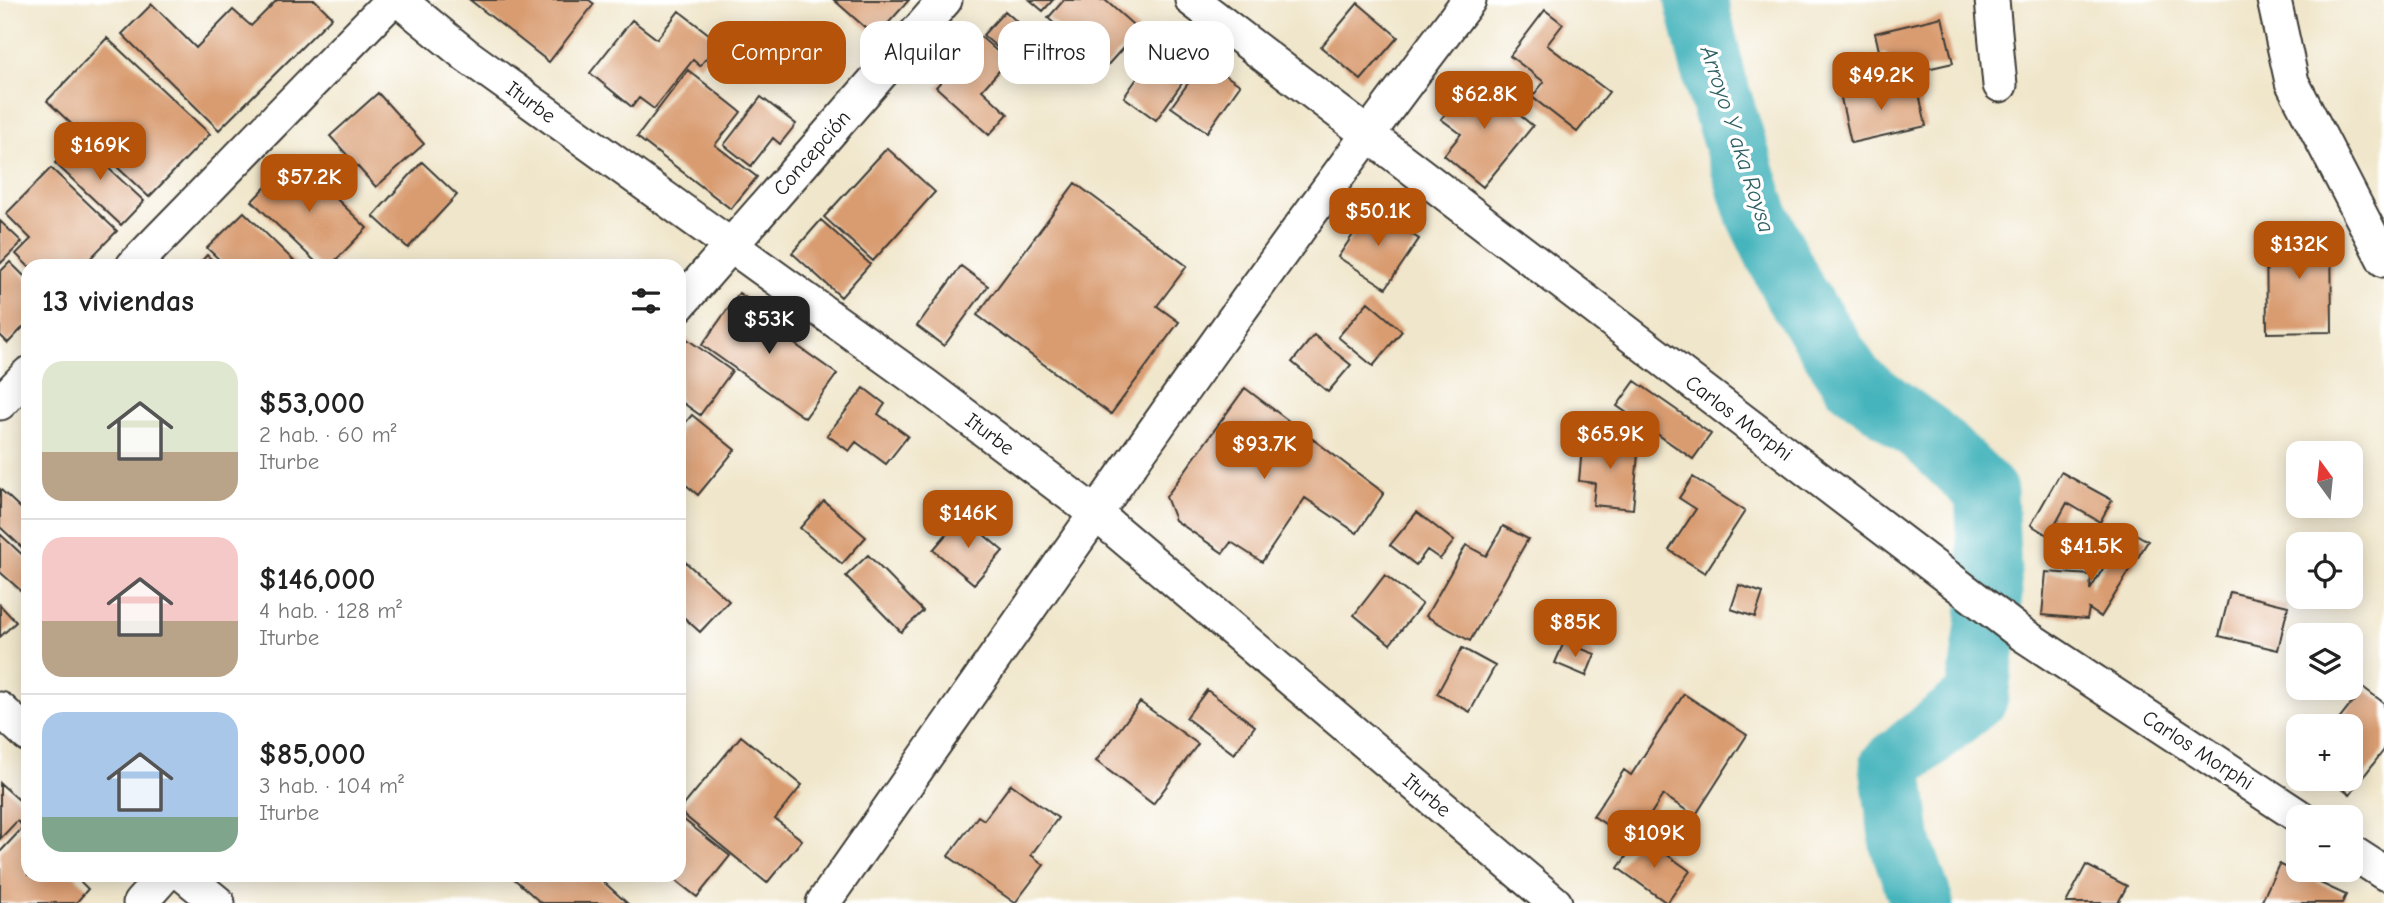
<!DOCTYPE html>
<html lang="es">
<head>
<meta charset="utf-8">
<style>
	body { margin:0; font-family:"Comic Neue",sans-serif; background:#f2f2f2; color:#222; height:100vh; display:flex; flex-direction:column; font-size:26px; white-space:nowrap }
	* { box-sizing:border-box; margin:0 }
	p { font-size:23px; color:#767676 }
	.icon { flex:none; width:38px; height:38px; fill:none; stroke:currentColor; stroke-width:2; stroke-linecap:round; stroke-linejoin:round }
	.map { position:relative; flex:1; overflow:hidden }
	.side { position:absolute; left:21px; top:259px; width:665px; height:623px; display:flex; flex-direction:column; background:#fff; border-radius:21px; box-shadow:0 4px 18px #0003 }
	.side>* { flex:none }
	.guide { position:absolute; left:707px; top:21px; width:665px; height:63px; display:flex; gap:14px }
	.needle { width:46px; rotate:345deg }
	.tools { position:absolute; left:2286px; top:441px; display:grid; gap:14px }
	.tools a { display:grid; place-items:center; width:77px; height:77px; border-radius:14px; background:#fff; box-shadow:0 4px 18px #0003; font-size:35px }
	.price { position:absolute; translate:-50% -60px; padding:0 16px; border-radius:14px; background:#b45309; color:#fff; font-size:23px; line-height:46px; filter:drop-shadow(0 2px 4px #0008) }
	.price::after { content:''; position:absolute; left:50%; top:42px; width:21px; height:16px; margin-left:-10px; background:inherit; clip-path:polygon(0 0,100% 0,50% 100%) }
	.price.on { background:#222; color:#fff }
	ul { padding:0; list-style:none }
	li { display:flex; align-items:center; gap:21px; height:175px; padding:0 21px }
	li+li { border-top:2px solid #e0e0e0 }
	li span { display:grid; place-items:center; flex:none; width:196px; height:140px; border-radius:21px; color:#555 }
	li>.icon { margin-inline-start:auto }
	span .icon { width:84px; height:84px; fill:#fffc; stroke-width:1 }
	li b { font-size:30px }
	h2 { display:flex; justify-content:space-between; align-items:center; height:84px; padding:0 21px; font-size:30px }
	.chip { padding:0 24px; border-radius:21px; background:#fff; box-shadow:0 4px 18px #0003; font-size:24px; line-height:63px }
	.chip.on { background:#b45309; color:#fff }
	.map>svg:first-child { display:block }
</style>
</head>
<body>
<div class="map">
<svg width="2384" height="903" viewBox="0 0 2384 903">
	<rect width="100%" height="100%" fill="#fff"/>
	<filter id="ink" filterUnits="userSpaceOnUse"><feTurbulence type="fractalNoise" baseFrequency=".0143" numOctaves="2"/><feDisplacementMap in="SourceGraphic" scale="14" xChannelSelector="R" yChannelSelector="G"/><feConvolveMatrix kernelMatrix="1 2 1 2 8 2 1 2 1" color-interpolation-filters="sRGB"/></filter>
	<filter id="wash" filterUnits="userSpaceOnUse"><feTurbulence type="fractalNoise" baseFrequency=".00686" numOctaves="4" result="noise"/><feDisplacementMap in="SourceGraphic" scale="28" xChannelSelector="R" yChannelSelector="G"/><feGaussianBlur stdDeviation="1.57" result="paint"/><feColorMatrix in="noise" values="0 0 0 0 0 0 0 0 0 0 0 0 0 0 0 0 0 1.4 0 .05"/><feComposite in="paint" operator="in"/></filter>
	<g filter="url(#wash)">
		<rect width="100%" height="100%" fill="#f0e6cb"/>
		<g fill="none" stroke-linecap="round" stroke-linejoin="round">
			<path stroke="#44b4bc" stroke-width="63" d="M 1696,0 L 1716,84 L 1757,214 L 1795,293 L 1854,382 L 1927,435 L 1986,492 L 1991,595 L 1977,697 L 1891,766 L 1901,844 L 1922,903"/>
		</g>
		<g id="blocks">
			<path fill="#d99c71" d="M 277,0 L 315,0 L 332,17 L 219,130 L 122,34 L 152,4 L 196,48 L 233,10 L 251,26 Z
				M 470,0 L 589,0 L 594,4 L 549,62 Z
				M 834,0 L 909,0 L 876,37 Z
				M 1030,0 L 1053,0 L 1043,11 Z
				M 1064,0 L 1105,0 L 1139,30 L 1096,78 L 1072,56 L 1080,47 L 1048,18 Z
				M 1358,3 L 1398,37 L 1361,80 L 1321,47 Z
				M 1545,10 L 1563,24 L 1547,45 L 1609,92 L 1577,132 L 1532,97 L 1544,82 L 1510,56 Z
				M 679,11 L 719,42 L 700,66 L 693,60 L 654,109 L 639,98 L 632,107 L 590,73 L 632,20 L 657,39 Z
				M 1005,11 L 1032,35 L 1010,59 L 983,35 Z
				M 1942,17 L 1953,63 L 1892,77 L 1886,53 L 1880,55 L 1875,33 Z
				M 1169,33 L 1202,55 L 1156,120 L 1124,97 Z
				M 981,37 L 1008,61 L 982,90 L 1008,114 L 989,135 L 936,87 Z
				M 107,38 L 210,134 L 149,197 L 47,101 Z
				M 1204,61 L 1240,85 L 1207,132 L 1171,107 Z
				M 688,70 L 741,112 L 715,145 L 757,177 L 731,209 L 637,137 Z
				M 1477,76 L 1518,109 L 1516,112 L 1533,126 L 1483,187 L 1444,155 L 1461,134 L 1441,119 Z
				M 1887,82 L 1890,96 L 1918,89 L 1926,126 L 1851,143 L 1840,94 Z
				M 378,93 L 424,144 L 376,187 L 330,136 Z
				M 761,97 L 796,124 L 780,144 L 773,138 L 751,166 L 724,145 Z
				M 78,140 L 144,201 L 121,225 L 55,163 Z
				M 887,148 L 935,192 L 873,261 L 824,217 Z
				M 294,158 L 367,228 L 330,266 L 320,266 L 252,201 Z
				M 422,162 L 457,195 L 408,248 L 373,216 Z
				M 51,168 L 117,231 L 83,266 L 28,266 L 16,254 L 31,239 L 6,214 Z
				M 1075,183 L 1187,266 L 1157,306 L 1179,322 L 1111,414 L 977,315 Z
				M 1371,208 L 1419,239 L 1386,288 L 1338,257 Z
				M 244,212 L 299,266 L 226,266 L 207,248 Z
				M 821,220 L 870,264 L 841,297 L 792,253 Z
				M 0,221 L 22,242 L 0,264 Z
				M 2331,228 L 2332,332 L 2267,333 L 2266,229 Z
				M 207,255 L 218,266 L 197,266 Z
				M 10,262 L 28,280 L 28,322 L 8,343 L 0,335 L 0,272 Z
				M 961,266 L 988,286 L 944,346 L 917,326 Z
				M 739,293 L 781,322 L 775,330 L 837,374 L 805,418 L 702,345 Z
				M 1368,302 L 1402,331 L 1373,366 L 1338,337 Z
				M 1314,335 L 1351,365 L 1328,392 L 1292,362 Z
				M 687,339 L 732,371 L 700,415 L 679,400 L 679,350 Z
				M 1635,381 L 1711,434 L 1693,459 L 1617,406 Z
				M 864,388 L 885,404 L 878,414 L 908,436 L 886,464 L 856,442 L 849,451 L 827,435 Z
				M 1245,388 L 1384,493 L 1357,533 L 1305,498 L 1262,562 L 1231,542 L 1223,553 L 1175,520 L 1166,497 Z
				M 692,415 L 735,450 L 698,495 L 679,479 L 679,430 Z
				M 1583,437 L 1639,443 L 1633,509 L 1593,505 L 1595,483 L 1579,481 Z
				M 2061,472 L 2112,500 L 2100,522 L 2067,503 L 2049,536 L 2031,525 Z
				M 1693,477 L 1745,511 L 1705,573 L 1669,550 L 1696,509 L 1679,498 Z
				M 0,489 L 28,515 L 28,553 L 0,527 Z
				M 824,501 L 866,537 L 842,564 L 800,528 Z
				M 1417,512 L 1454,541 L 1440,559 L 1427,550 L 1416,565 L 1390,545 Z
				M 962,516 L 1003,551 L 974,584 L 933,550 Z
				M 1503,526 L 1528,539 L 1470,641 L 1426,616 L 1466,545 L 1486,556 Z
				M 2127,529 L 2148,541 L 2101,617 L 2089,609 L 2087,619 L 2042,615 L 2046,572 L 2091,575 L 2090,590 Z
				M 0,534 L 28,560 L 28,597 L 0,572 Z
				M 868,555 L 923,611 L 901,632 L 846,576 Z
				M 682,559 L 729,601 L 700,632 L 679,613 L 679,563 Z
				M 1385,575 L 1422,604 L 1390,644 L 1354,615 Z
				M 1739,585 L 1763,593 L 1755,617 L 1731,609 Z
				M 2230,592 L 2288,606 L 2278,650 L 2219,636 Z
				M 0,605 L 16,622 L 0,637 Z
				M 1564,642 L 1595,654 L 1586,676 L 1555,663 Z
				M 1462,648 L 1495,666 L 1470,712 L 1437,694 Z
				M 2364,688 L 2384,703 L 2384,750 L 2350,794 L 2330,779 L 2350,779 L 2350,726 L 2334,726 Z
				M 1207,690 L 1255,726 L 1234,754 L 1186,718 Z
				M 1684,694 L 1747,735 L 1695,816 L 1663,795 L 1633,842 L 1593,816 L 1624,770 L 1631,775 Z
				M 1140,702 L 1198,744 L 1153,804 L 1096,761 Z
				M 741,736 L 802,785 L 775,819 L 802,840 L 767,883 L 679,811 Z
				M 0,783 L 28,808 L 28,818 L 22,825 L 17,821 L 0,839 Z
				M 1011,784 L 1058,818 L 1031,855 L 1044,865 L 1015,903 L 948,856 L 978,816 L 984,820 Z
				M 679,816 L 730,856 L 697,897 L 669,875 L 679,875 Z
				M 28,822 L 28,875 L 74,875 L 88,889 L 76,903 L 0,903 L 0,852 Z
				M 1641,836 L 1690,871 L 1667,903 L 1618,868 Z
				M 2279,864 L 2346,895 L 2342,903 L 2261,903 Z
				M 2086,865 L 2127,886 L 2118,903 L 2066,903 Z
				M 514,875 L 596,875 L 627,903 L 541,903 L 512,877 Z"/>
		</g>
	</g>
	<g filter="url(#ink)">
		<use href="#blocks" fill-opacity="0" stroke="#3c3a36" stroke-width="2"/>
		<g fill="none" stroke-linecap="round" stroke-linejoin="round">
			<g stroke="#3c3a36" stroke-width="37">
				<path id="minor" d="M 399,0 L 466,55 L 926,386 L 1096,514 L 1555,903
					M 1192,0 L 2022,634 L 2300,817
					M 1992,0 L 2000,85
					M 2274,0 L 2292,82 L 2384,260
					M 133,266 L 392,0
					M 679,305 L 945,0
					M 0,403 L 28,374
					M 0,709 L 28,735
					M 2350,851 L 2384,873
					M 184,875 L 218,903
					M 140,903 L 165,875
					M 823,903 C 1036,600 1245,294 1469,0"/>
			</g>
			<use href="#minor" stroke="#fff" stroke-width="33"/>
		</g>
	</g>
	<g text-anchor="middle" stroke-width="7" stroke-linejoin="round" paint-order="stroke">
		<g font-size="21" fill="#1c1c1c" stroke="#fff">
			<text transform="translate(531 102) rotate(36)" y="7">Iturbe</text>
			<text transform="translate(812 153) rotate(-49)" y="7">Concepción</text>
			<text transform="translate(1739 418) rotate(37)" y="7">Carlos Morphi</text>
			<text transform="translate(990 434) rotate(37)" y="7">Iturbe</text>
			<text transform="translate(2198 750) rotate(33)" y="7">Carlos Morphi</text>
			<text transform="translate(1427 795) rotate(40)" y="7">Iturbe</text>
		</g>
		<g font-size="23" font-style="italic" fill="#2e6064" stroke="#fff">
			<text transform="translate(1738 139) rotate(72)" y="8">Arroyo Y aka Roysa</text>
		</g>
	</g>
</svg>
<div class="tools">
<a><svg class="needle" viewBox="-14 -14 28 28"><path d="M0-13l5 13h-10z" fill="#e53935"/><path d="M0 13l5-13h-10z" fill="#767676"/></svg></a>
<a><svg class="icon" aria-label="locate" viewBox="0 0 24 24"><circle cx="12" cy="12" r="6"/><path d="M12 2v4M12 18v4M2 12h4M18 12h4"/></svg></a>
<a><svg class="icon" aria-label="layers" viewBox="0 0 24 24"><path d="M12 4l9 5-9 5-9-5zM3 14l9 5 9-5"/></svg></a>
<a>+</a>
<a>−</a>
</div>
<b class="price" style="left:1881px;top:112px">$49.2K</b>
<b class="price" style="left:1484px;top:131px">$62.8K</b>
<b class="price" style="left:100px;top:182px">$169K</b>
<b class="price" style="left:309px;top:214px">$57.2K</b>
<b class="price" style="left:1378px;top:248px">$50.1K</b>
<b class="price" style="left:2299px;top:281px">$132K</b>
<b class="price on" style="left:769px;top:356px">$53K</b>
<b class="price" style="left:1610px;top:471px">$65.9K</b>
<b class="price" style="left:1264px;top:481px">$93.7K</b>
<b class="price" style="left:968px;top:550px">$146K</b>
<b class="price" style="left:2091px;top:583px">$41.5K</b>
<b class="price" style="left:1575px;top:659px">$85K</b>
<b class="price" style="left:1654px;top:870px">$109K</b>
<div class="guide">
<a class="chip on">Comprar</a>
<a class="chip">Alquilar</a>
<a class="chip">Filtros</a>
<a class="chip">Nuevo</a>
</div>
<section class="side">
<h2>13 viviendas<svg class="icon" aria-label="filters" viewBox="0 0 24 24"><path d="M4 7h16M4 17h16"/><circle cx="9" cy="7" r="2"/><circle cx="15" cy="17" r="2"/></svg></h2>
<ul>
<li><span style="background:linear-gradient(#dfe7d0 65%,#b9a48a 0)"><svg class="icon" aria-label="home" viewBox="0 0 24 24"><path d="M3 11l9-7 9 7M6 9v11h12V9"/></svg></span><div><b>$53,000</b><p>2 hab. · 60 m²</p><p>Iturbe</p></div></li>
<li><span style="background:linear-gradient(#f6c9c9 60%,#b9a48a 0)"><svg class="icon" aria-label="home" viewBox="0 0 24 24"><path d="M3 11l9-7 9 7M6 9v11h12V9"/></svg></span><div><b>$146,000</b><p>4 hab. · 128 m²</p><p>Iturbe</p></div></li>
<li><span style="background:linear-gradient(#a9c7e8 75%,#7fa58c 0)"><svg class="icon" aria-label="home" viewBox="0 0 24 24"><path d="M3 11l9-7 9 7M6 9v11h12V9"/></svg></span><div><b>$85,000</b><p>3 hab. · 104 m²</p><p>Iturbe</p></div></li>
</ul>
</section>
</div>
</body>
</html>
